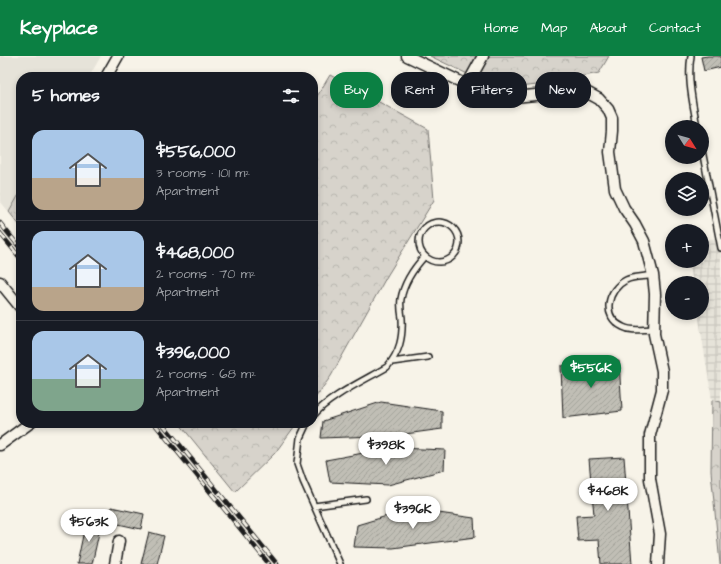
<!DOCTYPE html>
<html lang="en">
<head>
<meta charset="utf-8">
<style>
	body { margin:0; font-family:"Architects Daughter",sans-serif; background:#20242c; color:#f1f3f6; height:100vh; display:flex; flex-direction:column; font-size:15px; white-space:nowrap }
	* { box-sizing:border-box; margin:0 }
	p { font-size:13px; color:#9ea1a6 }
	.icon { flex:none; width:22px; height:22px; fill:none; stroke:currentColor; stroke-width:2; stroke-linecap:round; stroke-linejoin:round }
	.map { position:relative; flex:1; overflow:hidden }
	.panel { position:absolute; left:16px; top:16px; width:302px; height:356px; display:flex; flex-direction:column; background:#171b24; border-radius:16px; box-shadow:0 2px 6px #0003 }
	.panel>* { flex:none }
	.hud { position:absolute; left:330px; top:16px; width:331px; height:36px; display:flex; gap:8px }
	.needle { width:26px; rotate:127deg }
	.tools { position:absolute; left:665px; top:64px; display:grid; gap:8px }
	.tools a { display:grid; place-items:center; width:44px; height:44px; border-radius:50%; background:#171b24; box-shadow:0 2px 6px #0003; font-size:20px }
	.price { position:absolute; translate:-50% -34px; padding:0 9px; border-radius:14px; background:#fff; color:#222; font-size:13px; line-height:26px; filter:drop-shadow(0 1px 2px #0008) }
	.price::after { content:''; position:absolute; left:50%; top:24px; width:12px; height:9px; margin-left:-6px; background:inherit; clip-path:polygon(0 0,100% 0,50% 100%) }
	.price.active { background:#0b8043; color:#fff }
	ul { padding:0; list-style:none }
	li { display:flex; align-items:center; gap:12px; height:100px; padding:0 16px }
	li+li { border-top:1px solid #363941 }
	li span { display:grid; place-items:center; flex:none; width:112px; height:80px; border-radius:12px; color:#555 }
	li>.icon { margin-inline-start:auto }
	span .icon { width:48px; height:48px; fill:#fffc; stroke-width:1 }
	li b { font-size:17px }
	h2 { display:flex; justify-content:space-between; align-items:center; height:48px; padding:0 16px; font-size:17px }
	.pill { padding:0 14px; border-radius:16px; background:#171b24; box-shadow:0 2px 6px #0003; font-size:14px; line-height:36px }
	.pill.active { background:#0b8043; color:#fff }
	header { display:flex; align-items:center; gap:24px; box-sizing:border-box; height:56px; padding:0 20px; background:#0b8043; color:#fff }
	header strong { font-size:19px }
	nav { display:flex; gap:22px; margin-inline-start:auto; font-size:14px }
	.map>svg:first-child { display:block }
</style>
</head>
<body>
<header>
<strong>Keyplace</strong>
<nav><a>Home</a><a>Map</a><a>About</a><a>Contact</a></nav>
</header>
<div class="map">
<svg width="721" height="508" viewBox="0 0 721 508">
	<defs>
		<pattern id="industrial-grid" width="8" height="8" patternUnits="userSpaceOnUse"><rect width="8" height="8" fill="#e6e3d9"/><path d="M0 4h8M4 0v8" fill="none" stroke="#c5c2ba"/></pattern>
		<pattern id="forest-crowns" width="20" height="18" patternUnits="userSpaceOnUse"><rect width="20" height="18" fill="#d7d3cb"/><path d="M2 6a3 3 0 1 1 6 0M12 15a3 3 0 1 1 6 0" fill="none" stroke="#b8b5ae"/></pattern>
		<pattern id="building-hatch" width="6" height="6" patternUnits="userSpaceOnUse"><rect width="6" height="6" fill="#c0beb5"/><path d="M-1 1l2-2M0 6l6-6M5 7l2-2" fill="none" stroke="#a4a39b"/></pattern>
	</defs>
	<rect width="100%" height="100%" fill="#f7f3e8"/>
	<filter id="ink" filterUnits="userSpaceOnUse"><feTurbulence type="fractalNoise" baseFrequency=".025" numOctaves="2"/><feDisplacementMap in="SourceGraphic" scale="8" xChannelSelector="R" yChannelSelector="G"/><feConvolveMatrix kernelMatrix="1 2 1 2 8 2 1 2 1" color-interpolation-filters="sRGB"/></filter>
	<g filter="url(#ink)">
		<path fill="#e6e3d9" d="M 0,0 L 101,0 L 89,21 L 21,21 L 21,135 L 9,156 L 0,145 Z"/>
		<path fill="url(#industrial-grid)" d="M 721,181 L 721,346 L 712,344 L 698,257 L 702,257 L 702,227 L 693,227 L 689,205 L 702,205 L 702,185 Z"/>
		<path fill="url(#forest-crowns)" stroke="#7a7874" d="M 430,0 L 609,0 L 599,17 L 537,29 L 499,33 Z
			M 330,19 L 428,73 L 434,144 L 387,220 L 331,320 L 313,345 L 313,47 Z
			M 21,135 L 21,171 L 9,156 Z
			M 712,344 L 721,346 L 721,508 L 720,508 L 711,415 Z
			M 179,367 L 297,367 L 275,397 L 235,436 Z"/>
		<path fill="url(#building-hatch)" stroke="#1c1c1c" d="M 708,0 L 721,0 L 721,11 L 704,15 L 701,1 Z
			M 619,305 L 622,355 L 563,362 L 561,310 Z
			M 381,346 L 442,355 L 442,373 L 376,382 L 376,380 L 321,382 L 323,365 Z
			M 375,391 L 445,394 L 444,414 L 388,429 L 330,426 L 326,404 L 374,395 Z
			M 624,401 L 632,508 L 601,508 L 599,484 L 578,485 L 576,460 L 594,459 L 589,403 Z
			M 111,451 L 144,458 L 141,473 L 109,466 Z
			M 410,453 L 474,462 L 475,481 L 393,492 L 354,491 L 357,469 Z
			M 86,465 L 101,468 L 92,508 L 77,508 Z
			M 149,476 L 164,480 L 157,508 L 141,508 Z"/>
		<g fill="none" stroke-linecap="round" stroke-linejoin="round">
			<g stroke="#1c1c1c" stroke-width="8">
				<path id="service" d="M 691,0 C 687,24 693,47 697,71
					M 702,94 L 721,192
					M419 186a20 20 0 1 1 40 0a20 20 0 1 1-40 0Z
					M 653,219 C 645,221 633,220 626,224 C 607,234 601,261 623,271 C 632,276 643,273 654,273
					M 392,306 L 428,301
					M 313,360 C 328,341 365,324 387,311 C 400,296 403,281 402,262 C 401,256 400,249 401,243 C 404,226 413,213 425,200
					M 307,367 L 300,382 L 297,408 L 303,425 L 340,508
					M 314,450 L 366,443"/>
			</g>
			<g stroke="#1c1c1c" stroke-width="13">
				<path id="minor" d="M 407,0 L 484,37 L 504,42 L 577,35 L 588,37 L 599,43 L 608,53 L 612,62 L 612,75 L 610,96 L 615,133 L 624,152 L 635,168 L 644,185 L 653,219 L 655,238 L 654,278 L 662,315 L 662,334 L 650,379 L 650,423 L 660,478 L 658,508
					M 106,21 L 118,0
					M 467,29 L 483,0
					M 0,226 L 21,252
					M 0,389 L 30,367
					M 115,508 L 119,485"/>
			</g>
			<use href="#service" stroke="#f7f3e8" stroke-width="5"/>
			<use href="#minor" stroke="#f7f3e8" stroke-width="10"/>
			<g stroke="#1c1c1c" stroke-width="4.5">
				<path id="rail" d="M 0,167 L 21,193
					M 0,177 L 21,203
					M 154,367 L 269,508
					M 162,367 L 277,508"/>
			</g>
			<use href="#rail" stroke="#f7f3e8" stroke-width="3" stroke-dasharray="9" stroke-linecap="butt"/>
		</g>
	</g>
</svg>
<div class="tools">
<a><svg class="needle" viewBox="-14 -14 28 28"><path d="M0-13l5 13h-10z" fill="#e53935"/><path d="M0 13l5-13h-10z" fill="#9ea1a6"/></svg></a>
<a><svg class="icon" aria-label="layers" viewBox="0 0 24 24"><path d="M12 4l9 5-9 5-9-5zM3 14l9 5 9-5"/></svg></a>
<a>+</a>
<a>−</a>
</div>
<b class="price active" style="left:591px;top:333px">$556K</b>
<b class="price" style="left:386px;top:410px">$398K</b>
<b class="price" style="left:608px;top:456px">$468K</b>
<b class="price" style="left:413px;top:474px">$396K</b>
<b class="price" style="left:89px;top:487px">$563K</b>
<div class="hud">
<a class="pill active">Buy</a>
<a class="pill">Rent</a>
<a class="pill">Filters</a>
<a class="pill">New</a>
</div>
<section class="panel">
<h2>5 homes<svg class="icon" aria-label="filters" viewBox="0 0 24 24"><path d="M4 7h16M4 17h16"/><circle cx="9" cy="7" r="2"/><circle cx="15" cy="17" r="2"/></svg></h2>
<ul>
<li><span style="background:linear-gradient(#a9c7e8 60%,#b9a48a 0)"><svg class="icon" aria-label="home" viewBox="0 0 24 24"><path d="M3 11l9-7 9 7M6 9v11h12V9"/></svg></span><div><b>$556,000</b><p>3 rooms · 101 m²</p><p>Apartment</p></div></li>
<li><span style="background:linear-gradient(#a9c7e8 70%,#b9a48a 0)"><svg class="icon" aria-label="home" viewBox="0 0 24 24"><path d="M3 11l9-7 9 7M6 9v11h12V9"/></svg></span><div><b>$468,000</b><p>2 rooms · 70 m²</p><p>Apartment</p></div></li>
<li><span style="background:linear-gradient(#a9c7e8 60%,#7fa58c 0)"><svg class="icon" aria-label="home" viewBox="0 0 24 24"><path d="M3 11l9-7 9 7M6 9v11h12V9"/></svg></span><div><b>$396,000</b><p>2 rooms · 68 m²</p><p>Apartment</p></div></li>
</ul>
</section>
</div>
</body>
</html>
